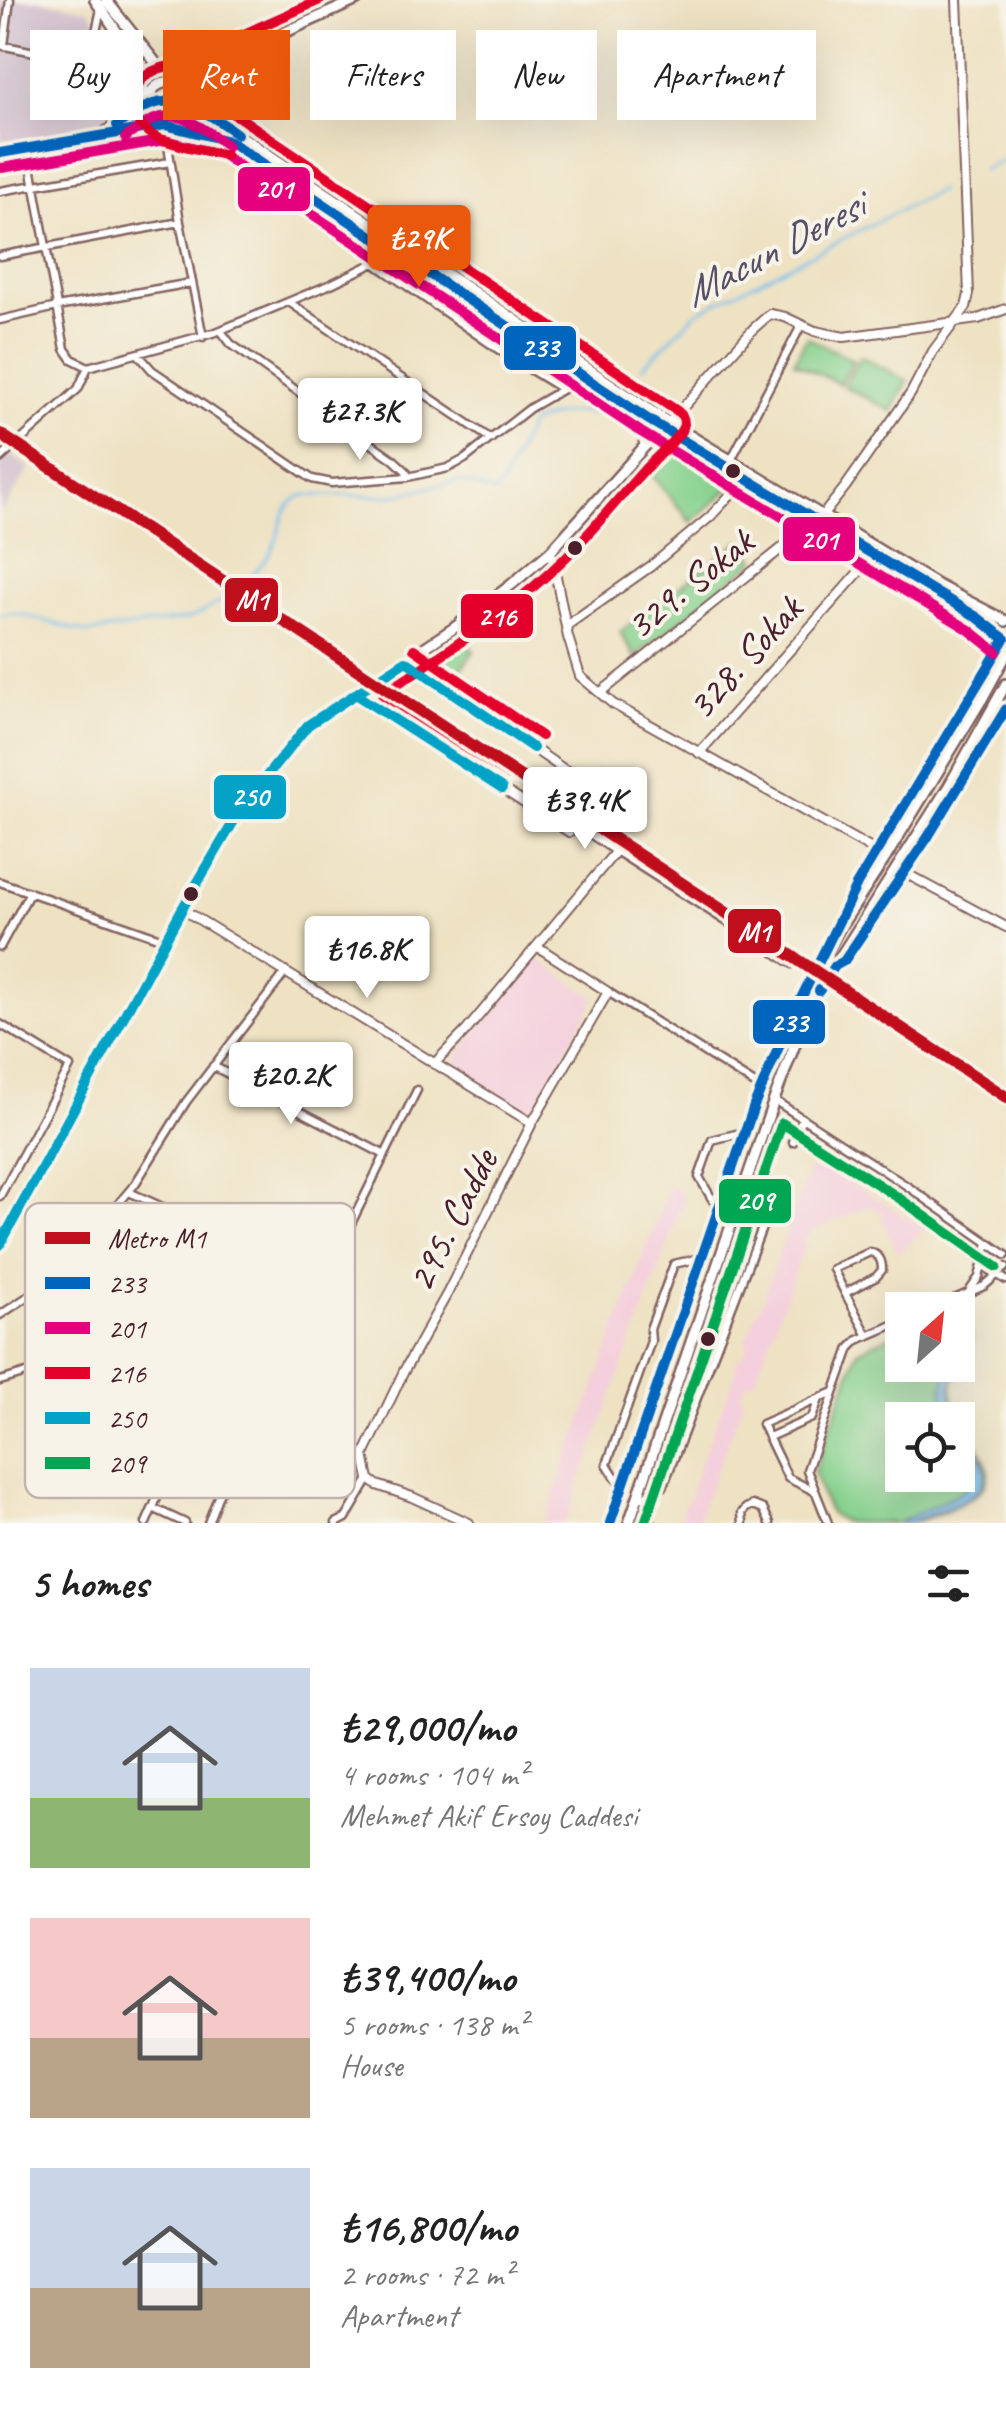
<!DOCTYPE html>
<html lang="en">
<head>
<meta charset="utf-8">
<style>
	body { margin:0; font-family:Caveat,sans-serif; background:#f2f2f2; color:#222; height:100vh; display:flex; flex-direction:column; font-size:38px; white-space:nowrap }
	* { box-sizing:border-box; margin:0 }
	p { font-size:32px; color:#767676 }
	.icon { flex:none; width:55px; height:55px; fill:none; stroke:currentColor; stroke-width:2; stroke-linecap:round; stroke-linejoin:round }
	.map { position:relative; height:1523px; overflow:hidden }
	.drawer { display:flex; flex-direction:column; background:#fff; flex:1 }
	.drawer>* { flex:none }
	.banner { position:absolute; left:30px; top:30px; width:948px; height:90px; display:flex; gap:20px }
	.needle { width:65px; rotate:27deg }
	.buttons { position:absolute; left:885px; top:1292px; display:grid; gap:20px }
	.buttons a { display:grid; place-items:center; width:90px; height:90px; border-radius:0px; background:#fff; box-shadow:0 10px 40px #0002; font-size:50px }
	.price { position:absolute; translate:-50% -85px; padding:0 22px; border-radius:10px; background:#fff; color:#222; font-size:32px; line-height:65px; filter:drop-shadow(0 2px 5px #0008) }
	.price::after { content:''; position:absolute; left:50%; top:60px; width:30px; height:22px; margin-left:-15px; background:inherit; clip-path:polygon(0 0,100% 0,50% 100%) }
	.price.selected { background:#ea580c; color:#fff }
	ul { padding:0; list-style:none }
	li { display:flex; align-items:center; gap:30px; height:250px; padding:0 30px }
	li span { display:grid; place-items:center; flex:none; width:280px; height:200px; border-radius:0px; color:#555 }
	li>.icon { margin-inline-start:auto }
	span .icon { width:120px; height:120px; fill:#fffc; stroke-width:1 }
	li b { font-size:42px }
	h2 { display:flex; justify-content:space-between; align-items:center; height:120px; padding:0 30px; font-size:42px }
	.tag { padding:0 35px; border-radius:0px; background:#fff; box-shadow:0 10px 40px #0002; font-size:35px; line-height:90px }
	.tag.selected { background:#ea580c; color:#fff }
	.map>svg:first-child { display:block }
</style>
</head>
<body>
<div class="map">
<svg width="1006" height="1523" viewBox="0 0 1006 1523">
	<rect width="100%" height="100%" fill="#f7f3e8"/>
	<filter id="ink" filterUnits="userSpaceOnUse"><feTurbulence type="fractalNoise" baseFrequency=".01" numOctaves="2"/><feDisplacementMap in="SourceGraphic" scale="20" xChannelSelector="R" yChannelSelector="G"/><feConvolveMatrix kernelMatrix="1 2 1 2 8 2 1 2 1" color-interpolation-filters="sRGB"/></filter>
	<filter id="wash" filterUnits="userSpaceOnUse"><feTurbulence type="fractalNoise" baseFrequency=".0048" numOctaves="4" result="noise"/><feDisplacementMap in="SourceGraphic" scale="40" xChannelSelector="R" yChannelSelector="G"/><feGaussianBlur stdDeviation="2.25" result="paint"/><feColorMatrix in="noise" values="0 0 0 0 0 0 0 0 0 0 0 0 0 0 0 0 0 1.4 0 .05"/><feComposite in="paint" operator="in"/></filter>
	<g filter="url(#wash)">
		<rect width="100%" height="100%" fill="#eee2c3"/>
		<path fill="#f4cfdd" d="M 536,957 L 595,998 L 538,1103 L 525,1112 L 458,1068 L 456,1057 Z
			M 813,1166 L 830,1172 L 832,1171 L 925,1229 L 898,1253 L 882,1219 L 884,1217 L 881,1210 L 878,1211 L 871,1205 L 807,1234 L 808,1238 L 803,1240 L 803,1249 L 755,1380 L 744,1384 L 745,1388 L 740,1390 L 743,1403 L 697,1520 L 699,1523 L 677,1523 L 679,1517 L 682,1517 L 683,1509 L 692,1491 L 690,1489 L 737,1370 L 734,1368 L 739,1358 L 742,1358 L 749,1343 L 745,1341 L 762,1302 L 809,1168 Z
			M 669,1186 L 681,1191 L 684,1200 L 565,1523 L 544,1523 Z"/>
		<path fill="#d0bdcd" d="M 0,0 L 41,0 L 89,10 L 130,74 L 131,102 L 96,138 L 0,140 Z
			M 0,448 L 30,468 L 0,515 Z"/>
		<path fill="#86d18e" stroke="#68785c" stroke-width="2.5" fill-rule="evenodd" d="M 807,337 L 853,360 L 840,384 L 794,362 Z
			M 860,356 L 908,381 L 892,411 L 844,386 Z
			M 662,448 C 687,456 714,462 732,481 L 727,491 L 691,522 L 644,465 Z
			M 740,541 L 756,560 L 635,657 L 620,632 Z
			M 458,637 L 474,651 L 449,685 L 426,669 L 424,666 Z
			M 958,1317 C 989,1340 958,1361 953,1385 C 946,1418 999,1456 986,1483 C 979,1499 931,1518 913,1522 C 903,1523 854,1523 845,1522 C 840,1520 836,1517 832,1514 C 823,1506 819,1484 814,1472 L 858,1351 L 902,1330 L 902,1365 L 958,1365 ZM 902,1420 L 958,1420 L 958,1475 L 902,1475 Z"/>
		<path fill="#75beed" stroke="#606e8c" stroke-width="2.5" d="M 958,1319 C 984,1349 946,1370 952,1399 C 955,1411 960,1424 966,1435 C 975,1449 992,1466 983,1484 C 976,1501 926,1515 909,1523 L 898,1523 L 961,1492 C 996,1459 958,1448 958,1420 L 952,1420 L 950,1417 C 940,1394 940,1387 951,1365 L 958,1365 Z"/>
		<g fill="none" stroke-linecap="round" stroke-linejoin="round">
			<path stroke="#75beed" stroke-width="2.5" d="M 983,170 L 1006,159
				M 642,368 L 697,312 L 940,190
				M 0,615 L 10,613 L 24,615 L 87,633 L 187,619 C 218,608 249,581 269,555 C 284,534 276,506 304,495 L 391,496 L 459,481 L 495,493 L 503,482 L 530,424 C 544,417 563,413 579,412 C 589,411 594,414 603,410"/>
		</g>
	</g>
	<g filter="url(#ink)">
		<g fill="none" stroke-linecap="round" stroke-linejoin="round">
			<g stroke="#836360" stroke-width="11">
				<path id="minor" d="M 0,45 L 89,63 L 101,9
					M 4,45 L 10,0
					M 165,126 L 180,222 L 203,337
					M 28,150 L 65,349 L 72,359 L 88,367 L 216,332 L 331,284 L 374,263 L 389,246
					M 0,191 L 170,162
					M 0,256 L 180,222
					M 374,263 L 508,356 L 562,389
					M 289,302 L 491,439
					M 435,306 L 448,286
					M 0,320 L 57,307 L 191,283
					M 221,331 L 231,344 L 393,459 L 406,471 L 408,477
					M 138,354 L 152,370 L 312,479 L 332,483 L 408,477 L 448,468 L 465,459 L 530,408 L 584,377
					M 0,459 L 78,389 L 88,367
					M 731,460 L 802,324
					M 616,851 L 793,964
					M 0,882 L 166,940
					M 0,947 L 30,892
					M 608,992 L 761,1088
					M 0,1024 L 70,1067 L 0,1196
					M 213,1066 L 385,1155
					M 774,1100 L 907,1186 L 1006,1255
					M 793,1142 L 802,1118
					M 129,1192 L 254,1248 L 269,1263 L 320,1291
					M 718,1209 L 699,1177 L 712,1140 L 744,1132
					M 96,1231 L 303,1330
					M 983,1266 L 1006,1280
					M 845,1293 L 833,1269 L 870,1252 C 880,1255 882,1261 882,1270 L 876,1277 L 845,1293 L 868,1336
					M 968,1293 L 979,1277 L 988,1243
					M 30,1297 L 253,1404
					M 929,1310 L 984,1286 L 1006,1267
					M 0,1315 L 56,1278 L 135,1184 L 186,1102 L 285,973
					M 53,1365 L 51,1402 L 98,1429 L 112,1409 L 182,1442
					M 0,1381 L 53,1365 L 78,1320
					M 769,1437 L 812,1418 L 819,1399
					M 622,1488 L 607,1464 L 651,1341 L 650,1329 L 674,1264 L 700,1258
					M 814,1491 L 788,1478 L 762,1424 L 834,1392
					M 637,1500 L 663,1487 L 765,1220 L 747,1182
					M 153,1508 L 185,1523
					M 146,1523 L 208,1383
					M 208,1523 L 253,1404 L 303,1330 L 332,1262 L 417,1090
					M 336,1523 L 346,1518 L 369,1479
					M 650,1523 L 651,1520
					M 743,1523 L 742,1513 L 746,1508 L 753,1505 L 763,1509 L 770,1523
					M 828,1523 L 807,1470 L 850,1348 L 858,1340 L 902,1321"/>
			</g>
			<g stroke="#836360" stroke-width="12">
				<path id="tertiary" d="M 669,423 L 754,328 L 770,314 L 785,317 L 815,331 L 844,337 L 978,319 L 1006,309
					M 823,515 L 846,486 L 911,393 L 933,351 L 966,307 L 969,294 L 957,0
					M 551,551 L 568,637 L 580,676 L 613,704 L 877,852
					M 566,626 L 651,566 L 710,517 L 745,479
					M 600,693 L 816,521
					M 355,694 L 569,832 L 594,790 L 406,661
					M 699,753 L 873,556
					M 905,873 L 1006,927
					M 182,909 L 532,1123
					M 434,1064 L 466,1031 L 616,851 L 574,822
					M 469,1523 L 412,1497 L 377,1485 L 369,1479 L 364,1455 L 404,1371 L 448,1292 L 532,1123 L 608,992 L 538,947"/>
			</g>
			<g stroke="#836360" stroke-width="14">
				<path id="secondary" d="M 95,0 C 118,31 137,61 146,98
					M 106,0 L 156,63 L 188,88 L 208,112
					M 357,0 L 176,81 C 151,79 135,107 158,122 C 171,131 211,137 229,141 L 649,420 L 977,617 L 1006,640
					M 96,138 C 145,108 157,87 214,118 L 669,423 L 937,585 L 1006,621
					M 0,153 L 177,125 C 190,119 195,108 192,94 L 209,68
					M 632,412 L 643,432 L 645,446
					M 0,1245 L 182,909 L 244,804 L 300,732 L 334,707 L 454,628 L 511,585 L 551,551 L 645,446 L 669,423"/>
			</g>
			<g stroke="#836360" stroke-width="14">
				<path id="primary" d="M 837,923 L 857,884 L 1006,638
					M 846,959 C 903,878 958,796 1006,709
					M 610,1523 L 754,1106 L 788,1025 L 839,929 L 886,857 L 982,699
					M 629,1523 L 774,1100 L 797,1039 L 821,987 L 949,786 L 1006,684"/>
			</g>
			<use href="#minor" stroke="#fff" stroke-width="6"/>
			<use href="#tertiary" stroke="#fff" stroke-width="8"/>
			<use href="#secondary" stroke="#fff" stroke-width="9"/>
			<use href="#primary" stroke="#fff" stroke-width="9"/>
			<g stroke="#836360" stroke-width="14" stroke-linecap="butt">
				<path id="primary-bridge" d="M 982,699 L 1006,655"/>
			</g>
			<use href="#primary-bridge" stroke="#fff" stroke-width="9"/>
			<g stroke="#f7f3e8" stroke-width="18">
				<path id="bus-1" d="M 117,125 C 128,118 140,108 153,104 C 184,94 214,117 237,134
					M 0,153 L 165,125 L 229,141 L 649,420 L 977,617 L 1005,639 L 857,884 L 788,1025 L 754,1106 L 610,1523
					M 819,991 L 835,966 L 844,961 L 928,837 L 1006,709"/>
			</g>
			<g stroke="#f7f3e8" stroke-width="18">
				<path id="bus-2" d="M 125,138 C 136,130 148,120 161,117 C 185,112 210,133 228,146
					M 2,168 L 165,140 L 223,155 L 641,432 L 968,629 L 997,652"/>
			</g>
			<g stroke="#f7f3e8" stroke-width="18">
				<path id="bus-3" d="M 223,74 L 211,92 L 224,107 L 677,411 C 682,415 684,417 684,424 C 683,435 653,460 644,470 C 617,500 591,533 562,561 C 509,613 444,653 382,694 L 510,776
					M 225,155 C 208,151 161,143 149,133 C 117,108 135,69 172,66 L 320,0
					M 414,649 L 541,736"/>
			</g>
			<g stroke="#f7f3e8" stroke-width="18">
				<path id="bus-4" d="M 355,694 L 502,789
					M 0,1245 L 182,909 L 244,804 L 308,725 L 406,661 L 533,748"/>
			</g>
			<g stroke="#f7f3e8" stroke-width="18">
				<path id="bus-5" d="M 645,1523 L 782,1123 L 899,1198 L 997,1267"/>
			</g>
			<use href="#bus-1" stroke="#0065bd" stroke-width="10"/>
			<use href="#bus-2" stroke="#e5007d" stroke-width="10"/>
			<use href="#bus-3" stroke="#e4002b" stroke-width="10"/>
			<use href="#bus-4" stroke="#04a2c6" stroke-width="10"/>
			<use href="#bus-5" stroke="#00a651" stroke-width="10"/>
			<g stroke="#f7f3e8" stroke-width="20">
				<path id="metro-1" d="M 0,434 L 1006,1097"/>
			</g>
			<use href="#metro-1" stroke="#bf0e1c" stroke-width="12"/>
		</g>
	</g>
	<g fill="#4a1f2b" stroke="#f7f3e8" stroke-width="4">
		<circle cx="733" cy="471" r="9"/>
		<circle cx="575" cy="548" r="9"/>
		<circle cx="191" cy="894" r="9"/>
		<circle cx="708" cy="1339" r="9"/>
	</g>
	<g text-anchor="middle" stroke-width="8" stroke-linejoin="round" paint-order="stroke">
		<g font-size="40" fill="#4a1f2b" stroke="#f7f3e8">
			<text transform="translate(689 583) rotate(-39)" y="14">329. Sokak</text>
			<text transform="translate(744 657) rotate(-48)" y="14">328. Sokak</text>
			<text transform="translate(451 1220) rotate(-63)" y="14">295. Cadde</text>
		</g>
		<g font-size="42" font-style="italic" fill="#574f65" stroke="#f7f3e8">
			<text transform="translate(773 248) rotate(-28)" y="15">Macun Deresi</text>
		</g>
	</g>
	<rect x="25" y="1203" width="330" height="295" rx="15" fill="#f7f3e8" stroke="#c3b3af" stroke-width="2.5"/>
	<rect x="45" y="1232" width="45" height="12" fill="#bf0e1c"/>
	<rect x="45" y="1277" width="45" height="12" fill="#0065bd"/>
	<rect x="45" y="1322" width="45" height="12" fill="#e5007d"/>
	<rect x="45" y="1367" width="45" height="12" fill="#e4002b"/>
	<rect x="45" y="1412" width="45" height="12" fill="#04a2c6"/>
	<rect x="45" y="1457" width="45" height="12" fill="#00a651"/>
	<g font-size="28" fill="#4a1f2b">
		<text x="108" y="1248">Metro M1</text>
		<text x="108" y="1293">233</text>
		<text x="108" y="1338">201</text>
		<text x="108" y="1383">216</text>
		<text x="108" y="1428">250</text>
		<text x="108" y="1473">209</text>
	</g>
	<g stroke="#f7f3e8" stroke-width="4">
		<rect x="236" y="165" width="76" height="48" rx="10" fill="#e5007d"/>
		<rect x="502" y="324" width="76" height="48" rx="10" fill="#0065bd"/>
		<rect x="781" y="515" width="76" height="48" rx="10" fill="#e5007d"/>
		<rect x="223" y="576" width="57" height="48" rx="10" fill="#bf0e1c"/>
		<rect x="459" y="592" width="76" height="48" rx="10" fill="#e4002b"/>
		<rect x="212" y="773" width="76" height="48" rx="10" fill="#04a2c6"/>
		<rect x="726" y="907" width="57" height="48" rx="10" fill="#bf0e1c"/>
		<rect x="751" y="998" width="76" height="48" rx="10" fill="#0065bd"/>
		<rect x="717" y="1177" width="76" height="48" rx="10" fill="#00a651"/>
	</g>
	<g font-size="28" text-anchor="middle" font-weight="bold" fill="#fff">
		<text x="274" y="198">201</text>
		<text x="540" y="357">233</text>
		<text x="819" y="549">201</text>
		<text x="252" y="609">M1</text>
		<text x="497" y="626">216</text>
		<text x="250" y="806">250</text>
		<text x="754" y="941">M1</text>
		<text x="789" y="1032">233</text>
		<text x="755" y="1210">209</text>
	</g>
</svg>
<div class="buttons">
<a><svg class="needle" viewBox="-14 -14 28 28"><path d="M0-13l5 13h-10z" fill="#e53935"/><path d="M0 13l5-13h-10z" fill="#767676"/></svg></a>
<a><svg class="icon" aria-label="locate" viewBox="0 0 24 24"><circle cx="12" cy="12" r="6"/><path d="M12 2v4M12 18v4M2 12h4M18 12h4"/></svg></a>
</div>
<b class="price selected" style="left:419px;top:290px">₺29K</b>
<b class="price" style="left:360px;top:463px">₺27.3K</b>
<b class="price" style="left:585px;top:852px">₺39.4K</b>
<b class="price" style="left:367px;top:1001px">₺16.8K</b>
<b class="price" style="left:291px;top:1127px">₺20.2K</b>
<div class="banner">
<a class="tag">Buy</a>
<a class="tag selected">Rent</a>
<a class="tag">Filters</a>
<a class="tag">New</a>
<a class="tag">Apartment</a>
</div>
</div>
<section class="drawer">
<h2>5 homes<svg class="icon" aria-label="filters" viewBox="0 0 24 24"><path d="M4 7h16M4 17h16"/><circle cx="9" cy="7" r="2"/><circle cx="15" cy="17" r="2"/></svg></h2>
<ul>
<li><span style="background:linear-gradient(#c9d6e8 65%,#8fb573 0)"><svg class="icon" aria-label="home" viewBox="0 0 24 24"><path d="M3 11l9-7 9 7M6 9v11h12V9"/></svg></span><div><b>₺29,000/mo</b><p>4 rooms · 104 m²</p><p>Mehmet Akif Ersoy Caddesi</p></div></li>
<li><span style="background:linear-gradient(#f6c9c9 60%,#b9a48a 0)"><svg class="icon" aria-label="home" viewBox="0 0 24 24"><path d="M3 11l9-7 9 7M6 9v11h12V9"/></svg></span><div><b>₺39,400/mo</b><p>5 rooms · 138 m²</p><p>House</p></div></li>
<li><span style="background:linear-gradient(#c9d6e8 60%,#b9a48a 0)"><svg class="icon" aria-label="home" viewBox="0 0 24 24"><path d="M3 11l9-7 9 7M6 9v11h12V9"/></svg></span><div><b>₺16,800/mo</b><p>2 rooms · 72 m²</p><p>Apartment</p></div></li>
</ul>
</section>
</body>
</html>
